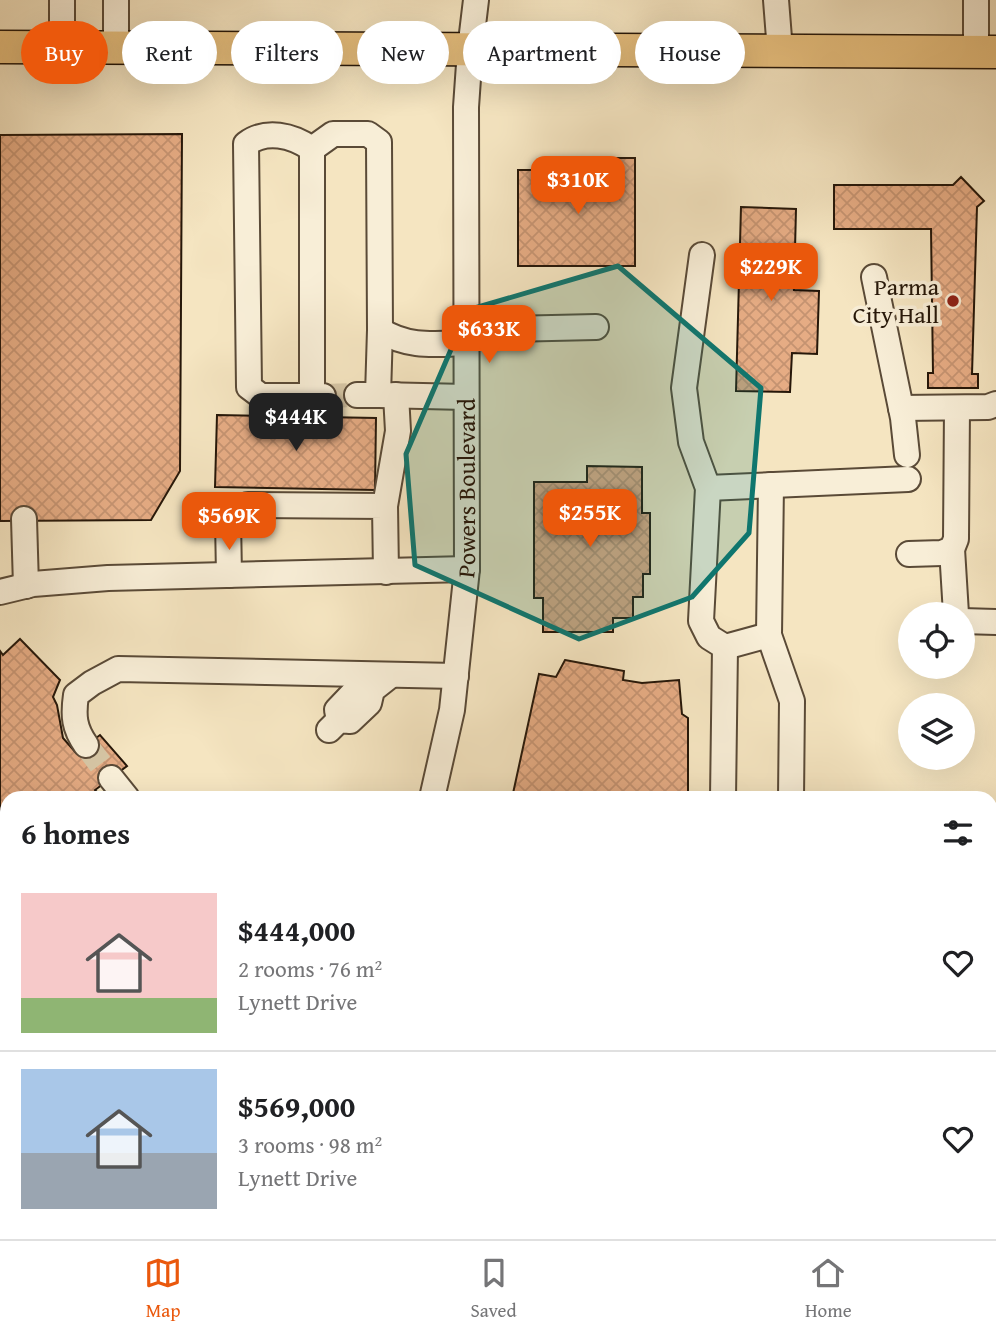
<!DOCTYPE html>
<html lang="en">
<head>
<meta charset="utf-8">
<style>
	body { margin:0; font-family:"Gentium Book Plus",serif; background:#f6f6f6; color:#202124; height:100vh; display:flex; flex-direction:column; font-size:26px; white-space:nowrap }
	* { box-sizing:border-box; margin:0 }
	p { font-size:23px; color:#757577 }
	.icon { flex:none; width:38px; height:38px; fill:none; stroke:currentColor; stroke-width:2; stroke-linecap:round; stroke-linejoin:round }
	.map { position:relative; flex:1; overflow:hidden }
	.drawer { position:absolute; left:0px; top:791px; width:998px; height:448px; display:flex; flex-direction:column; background:#fff; border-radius:21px 21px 0 0; box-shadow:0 7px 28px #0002 }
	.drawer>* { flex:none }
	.banner { position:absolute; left:21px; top:21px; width:956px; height:63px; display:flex; gap:14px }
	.controls { position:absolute; left:898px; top:602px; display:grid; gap:14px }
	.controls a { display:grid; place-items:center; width:77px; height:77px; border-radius:50%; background:#fff; box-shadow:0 7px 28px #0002; font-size:35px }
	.price { position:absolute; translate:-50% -60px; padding:0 16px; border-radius:14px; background:#ea580c; color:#fff; font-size:23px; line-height:46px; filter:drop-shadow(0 2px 4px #0008) }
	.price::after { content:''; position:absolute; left:50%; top:42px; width:21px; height:16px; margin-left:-10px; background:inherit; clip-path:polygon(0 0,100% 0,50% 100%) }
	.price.current { background:#222; color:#fff }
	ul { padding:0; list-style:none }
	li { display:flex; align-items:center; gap:21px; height:175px; padding:0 21px }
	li+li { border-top:2px solid #e0e0e0 }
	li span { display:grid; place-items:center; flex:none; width:196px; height:140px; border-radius:0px; color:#555 }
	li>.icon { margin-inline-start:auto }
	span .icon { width:84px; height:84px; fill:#fffc; stroke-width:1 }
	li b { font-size:30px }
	h2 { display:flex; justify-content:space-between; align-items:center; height:84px; padding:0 21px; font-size:30px }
	.tag { padding:0 24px; border-radius:32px; background:#fff; box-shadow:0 7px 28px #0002; font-size:24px; line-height:63px }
	.tag.current { background:#ea580c; color:#fff }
	.tab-bar { display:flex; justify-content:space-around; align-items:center; height:98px; border-top:2px solid #e0e0e0; background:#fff; font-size:19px; color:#757577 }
	.tab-bar a { display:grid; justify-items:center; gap:4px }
	.tab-bar .current { color:#ea580c }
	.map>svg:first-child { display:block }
</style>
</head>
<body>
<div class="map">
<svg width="996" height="1239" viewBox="0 0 996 1239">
	<defs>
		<pattern id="forest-firs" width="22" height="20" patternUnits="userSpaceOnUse" patternTransform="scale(1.75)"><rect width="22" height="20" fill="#c3c28e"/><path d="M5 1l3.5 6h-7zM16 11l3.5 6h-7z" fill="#a7a679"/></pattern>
		<pattern id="building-cross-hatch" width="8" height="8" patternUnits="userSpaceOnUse" patternTransform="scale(1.75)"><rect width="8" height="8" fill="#e6ac84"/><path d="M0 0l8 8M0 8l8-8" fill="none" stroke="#c59371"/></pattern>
	</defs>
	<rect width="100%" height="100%" fill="#f5e5c1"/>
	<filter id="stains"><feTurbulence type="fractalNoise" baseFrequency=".00286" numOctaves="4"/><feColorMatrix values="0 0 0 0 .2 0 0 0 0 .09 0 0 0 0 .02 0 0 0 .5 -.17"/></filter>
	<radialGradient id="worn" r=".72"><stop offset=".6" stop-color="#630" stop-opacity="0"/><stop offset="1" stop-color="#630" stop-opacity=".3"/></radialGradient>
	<path fill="url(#forest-firs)" stroke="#746c4c" stroke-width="2" d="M 996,1146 L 996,1239 L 793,1239 L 817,1232 L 990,1232 L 991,1150 Z
		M 514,1232 L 576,1232 L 583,1239 L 505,1239 Z"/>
	<path fill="url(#building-cross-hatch)" stroke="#261709" stroke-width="2" d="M 182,134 L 180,471 L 151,520 L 0,521 L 0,135 Z
		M 596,158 L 635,158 L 635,266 L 518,266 L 518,170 L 596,170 Z
		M 961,177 L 984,201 L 977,207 L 972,374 L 978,374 L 978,388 L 928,388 L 928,373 L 933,373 L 931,229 L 834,229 L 834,185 L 953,185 Z
		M 741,207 L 796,209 L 794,290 L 819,291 L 817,354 L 792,353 L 790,392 L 736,391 Z
		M 217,415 L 376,418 L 375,490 L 215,487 Z
		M 587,466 L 642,467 L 642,513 L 650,513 L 650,574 L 643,574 L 643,597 L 633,597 L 633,618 L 613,618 L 613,632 L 543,632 L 543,598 L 534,598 L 534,482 L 587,482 Z
		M 20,639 L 60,680 L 53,697 L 57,705 L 63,738 L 76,753 L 100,735 L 127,766 L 95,790 L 103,798 L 7,798 L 7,1164 L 0,1170 L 0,651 L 3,655 Z
		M 565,660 L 624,671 L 623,680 L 642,683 L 679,680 L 682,714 L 688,718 L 688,798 L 512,798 L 539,674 L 556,677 Z"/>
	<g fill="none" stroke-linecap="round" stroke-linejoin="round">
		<path stroke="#d6c6a5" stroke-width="24" stroke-dasharray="24 12" stroke-linecap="butt" d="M 323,396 L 357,395
			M 86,745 L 111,778"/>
		<g stroke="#5a4a37" stroke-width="28">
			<g id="minor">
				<path d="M 776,0 L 780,51"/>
				<path d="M 976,0 L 976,52"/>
				<path d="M 62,48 L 62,0"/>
				<path d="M 116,48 L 116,0"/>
				<path d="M 312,149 C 292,135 266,129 246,144 L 249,387 L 261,396 L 312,396"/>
				<path d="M 702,255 L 684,388 L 691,442 L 708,488 L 701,621 L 709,637 L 725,647 L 723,798"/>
				<path d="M 874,277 L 903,418 L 907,455"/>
				<path d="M 380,330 C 408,348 435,344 466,343"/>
				<path d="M 466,330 L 596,327"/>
				<path d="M 379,395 L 466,397"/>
				<path d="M 323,396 L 312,396 L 312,149 L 333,134 L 368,134 L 379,142 L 380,330 L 378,395 L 357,395"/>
				<path d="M 901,408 L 988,407 L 996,404"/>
				<path d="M 771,485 L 769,635 L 792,701 L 791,798"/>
				<path d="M 708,488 L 908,479"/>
				<path d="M 385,506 L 398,431 L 396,395"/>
				<path d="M 24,519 L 26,586"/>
				<path d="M 952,549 L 956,614"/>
				<path d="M 909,554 L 942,553 L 952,549 L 956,539 L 957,408"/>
				<path d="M 229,575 L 228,520 L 235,509 L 248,505 L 385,506 L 386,572"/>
				<path d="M 0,592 L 33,584 L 108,578 L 467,569"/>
				<path d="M 962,621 L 996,622"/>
				<path d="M 725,647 L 769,635"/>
				<path d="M 339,720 L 337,710 L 357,689 L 372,690"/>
				<path d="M 329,730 L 339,720 L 350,721 L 369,703 L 372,690 L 391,675"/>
				<path d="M 86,745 C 74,728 73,716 76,695 L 92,683 L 118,669 L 456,676"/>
				<path d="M 111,778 L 127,798"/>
				<path id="s1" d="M 432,798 L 452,710 L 467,569 L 466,107 L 470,50 L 476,0"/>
				<path d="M 0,1205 L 7,1198"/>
				<path d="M 92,1232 L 98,1239"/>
				<path d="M 163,1232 L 169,1239"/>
				<path d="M 407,1239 L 407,1232"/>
			</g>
		</g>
		<g stroke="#261709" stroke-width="35">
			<path id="major" d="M 0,47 L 996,52"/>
		</g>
		<use href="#minor" stroke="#f8eed7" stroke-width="24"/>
		<use href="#major" stroke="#eac280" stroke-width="32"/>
	</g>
	<path fill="#0f766e" fill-opacity="0.2" stroke="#0f766e" stroke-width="5" stroke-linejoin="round" d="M 618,266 L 761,388 L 749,533 L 692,597 L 579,639 L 415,565 L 406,454 L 468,310 Z"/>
	<circle fill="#8f2418" stroke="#f8eed7" stroke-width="2.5" cx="953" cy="301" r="7"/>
	<g text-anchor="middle" stroke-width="7" stroke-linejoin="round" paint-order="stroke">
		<g font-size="24" fill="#261709" stroke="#f8eed7" text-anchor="end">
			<text x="939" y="295">Parma<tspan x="939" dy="28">City Hall</tspan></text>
		</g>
		<g font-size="24" fill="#261709" stroke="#f8eed7">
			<text dy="8" stroke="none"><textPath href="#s1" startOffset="313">Powers Boulevard</textPath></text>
		</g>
	</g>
	<rect width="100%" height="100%" filter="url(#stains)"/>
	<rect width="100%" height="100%" fill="url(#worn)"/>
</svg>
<div class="controls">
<a><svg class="icon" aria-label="locate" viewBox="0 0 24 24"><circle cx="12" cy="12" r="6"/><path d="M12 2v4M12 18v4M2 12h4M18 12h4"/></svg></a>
<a><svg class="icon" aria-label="layers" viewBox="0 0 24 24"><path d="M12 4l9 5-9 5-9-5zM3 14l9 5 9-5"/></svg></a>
</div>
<b class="price" style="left:578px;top:216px">$310K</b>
<b class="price" style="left:771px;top:303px">$229K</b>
<b class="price" style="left:489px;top:365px">$633K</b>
<b class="price current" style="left:296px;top:453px">$444K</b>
<b class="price" style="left:590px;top:549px">$255K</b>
<b class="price" style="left:229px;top:552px">$569K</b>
<div class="banner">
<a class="tag current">Buy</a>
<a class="tag">Rent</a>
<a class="tag">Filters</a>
<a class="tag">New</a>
<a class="tag">Apartment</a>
<a class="tag">House</a>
</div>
<section class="drawer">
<h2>6 homes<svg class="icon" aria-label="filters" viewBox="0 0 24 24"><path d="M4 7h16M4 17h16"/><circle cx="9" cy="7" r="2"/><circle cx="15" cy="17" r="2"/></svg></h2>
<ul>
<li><span style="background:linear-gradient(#f6c9c9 75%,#8fb573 0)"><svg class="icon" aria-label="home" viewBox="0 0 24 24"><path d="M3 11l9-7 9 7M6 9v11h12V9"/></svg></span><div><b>$444,000</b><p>2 rooms · 76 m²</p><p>Lynett Drive</p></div><svg class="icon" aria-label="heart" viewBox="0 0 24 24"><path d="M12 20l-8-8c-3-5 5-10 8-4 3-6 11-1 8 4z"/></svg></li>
<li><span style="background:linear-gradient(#a9c7e8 60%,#9aa5b1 0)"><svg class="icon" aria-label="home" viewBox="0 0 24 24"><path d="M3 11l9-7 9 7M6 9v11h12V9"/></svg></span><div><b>$569,000</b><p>3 rooms · 98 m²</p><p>Lynett Drive</p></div><svg class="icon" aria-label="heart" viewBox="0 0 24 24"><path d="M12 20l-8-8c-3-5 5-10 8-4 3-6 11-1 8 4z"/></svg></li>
</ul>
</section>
</div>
<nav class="tab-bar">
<a class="current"><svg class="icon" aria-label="map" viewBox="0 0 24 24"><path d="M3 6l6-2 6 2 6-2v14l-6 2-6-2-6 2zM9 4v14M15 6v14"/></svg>Map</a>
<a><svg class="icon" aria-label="saved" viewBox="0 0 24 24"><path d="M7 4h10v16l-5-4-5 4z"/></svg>Saved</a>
<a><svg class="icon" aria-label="home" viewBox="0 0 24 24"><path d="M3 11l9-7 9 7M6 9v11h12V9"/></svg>Home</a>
</nav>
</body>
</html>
